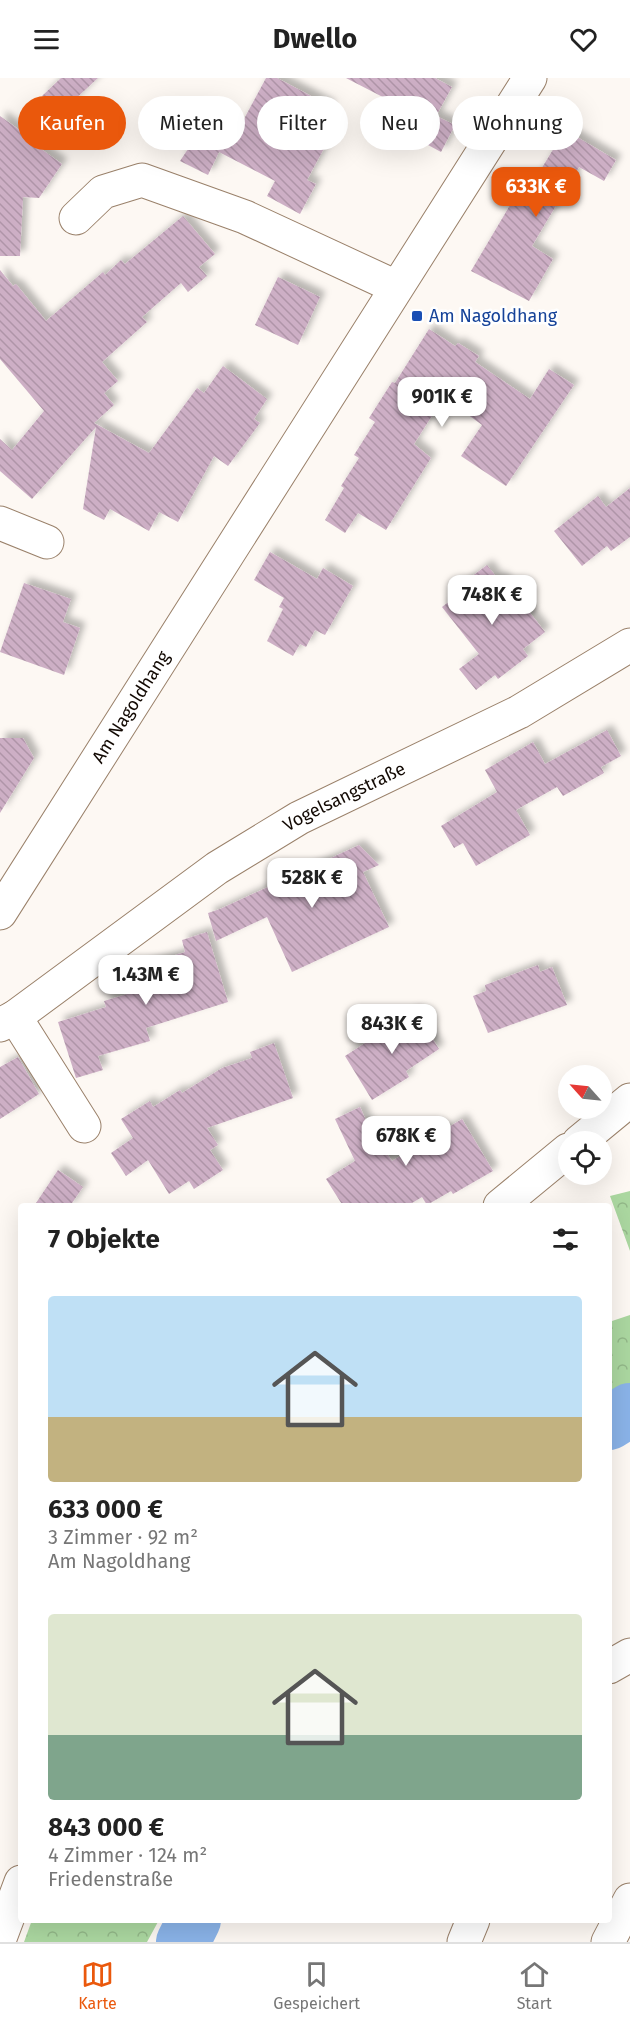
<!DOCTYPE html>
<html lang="de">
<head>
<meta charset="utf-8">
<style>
	body { margin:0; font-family:"Fira Sans",sans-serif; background:#f6f6f6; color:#222; height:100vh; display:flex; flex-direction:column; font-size:22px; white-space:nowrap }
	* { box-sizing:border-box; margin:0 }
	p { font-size:20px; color:#767676 }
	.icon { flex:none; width:33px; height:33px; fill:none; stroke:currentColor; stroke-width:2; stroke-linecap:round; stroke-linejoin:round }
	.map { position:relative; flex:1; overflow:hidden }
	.panel { position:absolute; left:18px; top:1125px; width:594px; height:720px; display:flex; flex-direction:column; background:#fff; border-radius:6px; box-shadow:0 6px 24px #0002 }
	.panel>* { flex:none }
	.hud { position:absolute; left:18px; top:18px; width:594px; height:54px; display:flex; gap:12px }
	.needle { width:39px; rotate:297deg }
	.controls { position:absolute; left:558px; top:987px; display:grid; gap:12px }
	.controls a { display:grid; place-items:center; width:54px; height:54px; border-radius:50%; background:#fff; box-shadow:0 6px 24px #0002; font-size:30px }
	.price { position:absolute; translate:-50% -51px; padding:0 14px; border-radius:12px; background:#fff; color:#222; font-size:20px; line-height:39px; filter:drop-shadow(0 2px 3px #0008) }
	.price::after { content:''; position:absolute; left:50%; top:36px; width:18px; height:14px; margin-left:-9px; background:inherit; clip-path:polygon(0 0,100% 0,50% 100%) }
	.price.current { background:#ea580c; color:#fff }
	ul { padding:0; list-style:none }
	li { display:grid; align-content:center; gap:12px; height:318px; padding:0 30px }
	li span { display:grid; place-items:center; height:186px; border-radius:6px; color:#555 }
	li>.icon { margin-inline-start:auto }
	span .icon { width:108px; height:108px; fill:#fffc; stroke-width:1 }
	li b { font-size:26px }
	h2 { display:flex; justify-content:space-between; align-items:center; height:72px; padding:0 30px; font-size:26px }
	.tag { padding:0 21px; border-radius:27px; background:#fff; box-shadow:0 6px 24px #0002; font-size:21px; line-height:54px }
	.tag.current { background:#ea580c; color:#fff }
	header { display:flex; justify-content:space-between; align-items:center; height:78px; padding:0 30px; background:#fff; font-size:27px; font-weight:700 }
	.dock { display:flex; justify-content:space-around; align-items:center; height:84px; border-top:2px solid #e0e0e0; background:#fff; font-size:16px; color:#767676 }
	.dock a { display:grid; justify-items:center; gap:3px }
	.dock .current { color:#ea580c }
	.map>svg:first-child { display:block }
</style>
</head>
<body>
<header><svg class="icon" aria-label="menu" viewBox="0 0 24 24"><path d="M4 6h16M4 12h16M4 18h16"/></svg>Dwello<svg class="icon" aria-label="heart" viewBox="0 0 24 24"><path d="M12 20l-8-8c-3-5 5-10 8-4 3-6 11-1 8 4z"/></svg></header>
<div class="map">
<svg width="630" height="1864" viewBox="0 0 630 1864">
	<defs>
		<pattern id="forest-crowns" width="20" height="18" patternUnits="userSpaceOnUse" patternTransform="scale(1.5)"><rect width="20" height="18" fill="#abd7a0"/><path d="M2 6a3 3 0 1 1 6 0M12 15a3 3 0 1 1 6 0" fill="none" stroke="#92b788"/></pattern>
		<pattern id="building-back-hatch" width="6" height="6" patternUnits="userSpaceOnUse" patternTransform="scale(1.5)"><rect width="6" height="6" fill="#cdafc5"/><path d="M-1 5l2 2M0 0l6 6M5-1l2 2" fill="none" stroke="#af95a8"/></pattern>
		<filter id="shadow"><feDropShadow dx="5.5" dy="-5.5" stdDeviation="3" flood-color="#0004"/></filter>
	</defs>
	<rect width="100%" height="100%" fill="#fdf8f3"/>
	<path fill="url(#forest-crowns)" d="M 630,1113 L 630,1173 L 610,1118 Z
		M 630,1237 L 630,1305 L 609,1318 L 609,1244 Z
		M 32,1842 L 159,1842 L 147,1864 L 24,1864 Z"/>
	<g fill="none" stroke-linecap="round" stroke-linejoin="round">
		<path stroke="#8ab3e8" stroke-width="54" d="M 609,1345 L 630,1332
			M 183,1864 L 194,1842"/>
	</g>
	<path fill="url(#building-back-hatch)" filter="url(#shadow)" d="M 61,0 L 98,0 L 59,36 L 42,18 Z
		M 266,0 L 277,0 L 330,28 L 313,58 L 327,65 L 307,102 L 316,106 L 300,136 L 267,118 L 275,103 L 219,74 L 208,97 L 180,83 L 196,59 L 220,72 L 231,51 L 237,54 Z
		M 346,0 L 435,0 L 452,9 L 436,38 L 455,47 L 441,74 L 417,61 L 424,46 L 404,36 L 406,31 Z
		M 0,38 L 32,61 L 30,63 L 62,86 L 39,120 L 23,119 L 20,178 L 0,178 Z
		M 565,52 L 616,82 L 604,103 L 579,89 L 532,168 L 553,181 L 529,223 L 471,193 L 525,102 L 532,106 Z
		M 183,138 L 215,176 L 199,189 L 207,198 L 188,214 L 181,205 L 142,239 L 147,244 L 102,284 L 118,303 L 104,315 L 114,327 L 94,345 L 149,375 L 197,310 L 204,315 L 223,288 L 267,321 L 254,341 L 260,345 L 228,388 L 214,378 L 178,444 L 159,434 L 149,453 L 110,431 L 104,442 L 83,431 L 96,349 L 32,421 L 0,393 L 0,361 L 12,372 L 44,333 L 0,281 L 0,192 L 13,208 L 16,206 L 46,243 L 103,194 L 105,197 L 121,182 L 125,186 Z
		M 278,199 L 320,219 L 298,267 L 255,247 Z
		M 429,251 L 455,268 L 458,265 L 479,278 L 475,284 L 530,321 L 549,291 L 574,307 L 506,408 L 461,378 L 482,347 L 444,319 L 414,366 L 431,380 L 386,452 L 358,435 L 345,455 L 325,442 L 344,410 L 341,408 L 359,380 L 354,377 L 375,344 L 369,340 L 392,304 L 395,305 Z
		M 630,410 L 630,459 L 611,473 L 607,468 L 582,488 L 554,453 L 598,418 L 606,429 Z
		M 270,474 L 317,501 L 323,490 L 353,508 L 325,557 L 315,552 L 306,569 L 300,566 L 293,578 L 267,563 L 283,531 L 279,529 L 284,520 L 254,502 Z
		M 487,487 L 498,501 L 501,498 L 545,554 L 523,571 L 528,578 L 498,601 L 495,597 L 476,612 L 459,591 L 479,576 L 442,529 L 455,519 L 451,514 Z
		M 24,505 L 71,521 L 63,544 L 80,550 L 64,597 L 0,574 Z
		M 607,652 L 621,678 L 601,689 L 604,695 L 563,718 L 557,709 L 516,732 L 530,757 L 476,788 L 463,765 L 454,770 L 441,748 L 497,714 L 485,692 L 533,664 L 545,686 Z
		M 0,660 L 23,660 L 34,680 L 0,735 Z
		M 359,767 L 379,787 L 363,794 L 389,849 L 292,894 L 267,839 L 216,863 L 208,835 L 220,831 Z
		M 207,854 L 228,924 L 146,950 L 150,963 L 98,978 L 103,992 L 76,1000 L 58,944 L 106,929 L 104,923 L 150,909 L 143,887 L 185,874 L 182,862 Z
		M 538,887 L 540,894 L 552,889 L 567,927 L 488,955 L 473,918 L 486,913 L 485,907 Z
		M 415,933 L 439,971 L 406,993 L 409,999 L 372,1022 L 345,978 Z
		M 274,965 L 293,1020 L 207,1050 L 218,1067 L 210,1072 L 223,1092 L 194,1111 L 189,1103 L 169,1116 L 148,1082 L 126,1098 L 111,1075 L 133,1060 L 121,1041 L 150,1023 L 153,1029 L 180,1012 L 182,1015 L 222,990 L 252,980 L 250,974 Z
		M 18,979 L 39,1016 L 0,1041 L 0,989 Z
		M 360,1029 L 381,1076 L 385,1073 L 392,1083 L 462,1041 L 493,1093 L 453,1116 L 451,1113 L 427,1127 L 422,1119 L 407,1128 L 343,1128 L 326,1101 L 355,1083 L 335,1041 Z
		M 58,1092 L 83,1109 L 70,1128 L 34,1128 Z"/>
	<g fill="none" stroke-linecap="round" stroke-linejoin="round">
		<g stroke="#9a816a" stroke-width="35">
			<g id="minor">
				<path d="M 76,140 L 103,114 L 142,102 L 245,139 L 396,209"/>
				<path d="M 0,445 L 47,464"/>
				<path id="s1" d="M 0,835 L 530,0"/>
				<path d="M 15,939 L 84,1048"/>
				<path id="s2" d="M 0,947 L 15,939 L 217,790 L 299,740 L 519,634 L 630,567"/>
				<path d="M 579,1064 L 630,1022"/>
				<path d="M 500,1128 L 568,1072"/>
				<path d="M 609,1589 L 630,1577"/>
				<path d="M 0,1860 L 21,1804"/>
				<path d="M 464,1864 L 473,1842"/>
				<path d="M 608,1864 L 630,1822"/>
			</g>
		</g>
		<use href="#minor" stroke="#fff" stroke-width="33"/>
	</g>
	<rect fill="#1a4fb4" stroke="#fff" stroke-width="2" x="411" y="232" width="12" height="12" rx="3"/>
	<g text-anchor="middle" stroke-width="5" stroke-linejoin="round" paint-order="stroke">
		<g font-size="18" fill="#164399" stroke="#fff" text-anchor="start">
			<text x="429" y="244">Am Nagoldhang</text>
		</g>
		<g font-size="18" fill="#120903" stroke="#fff">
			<text dy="6" stroke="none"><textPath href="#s1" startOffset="244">Am Nagoldhang</textPath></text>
			<text dy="6" stroke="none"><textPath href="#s2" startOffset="414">Vogelsangstraße</textPath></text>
		</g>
	</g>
</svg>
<div class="controls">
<a><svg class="needle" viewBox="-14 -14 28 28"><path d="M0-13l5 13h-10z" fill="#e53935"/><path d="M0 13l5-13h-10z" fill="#767676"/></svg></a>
<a><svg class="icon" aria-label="locate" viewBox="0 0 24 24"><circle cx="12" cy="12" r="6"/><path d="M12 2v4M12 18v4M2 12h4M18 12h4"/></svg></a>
</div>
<b class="price current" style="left:536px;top:140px">633K €</b>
<b class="price" style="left:442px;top:350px">901K €</b>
<b class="price" style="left:492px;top:548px">748K €</b>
<b class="price" style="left:312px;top:831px">528K €</b>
<b class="price" style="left:146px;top:928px">1.43M €</b>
<b class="price" style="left:392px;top:977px">843K €</b>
<b class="price" style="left:406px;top:1089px">678K €</b>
<div class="hud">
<a class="tag current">Kaufen</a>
<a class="tag">Mieten</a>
<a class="tag">Filter</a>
<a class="tag">Neu</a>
<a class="tag">Wohnung</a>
</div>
<section class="panel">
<h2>7 Objekte<svg class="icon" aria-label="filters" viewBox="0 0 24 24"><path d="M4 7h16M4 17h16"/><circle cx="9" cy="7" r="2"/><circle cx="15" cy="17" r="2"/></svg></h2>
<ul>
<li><span style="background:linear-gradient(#bfe0f5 65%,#c2b280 0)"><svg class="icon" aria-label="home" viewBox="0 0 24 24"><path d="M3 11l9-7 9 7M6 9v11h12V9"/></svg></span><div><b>633 000 €</b><p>3 Zimmer · 92 m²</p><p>Am Nagoldhang</p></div></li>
<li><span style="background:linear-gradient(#dfe7d0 65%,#7fa58c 0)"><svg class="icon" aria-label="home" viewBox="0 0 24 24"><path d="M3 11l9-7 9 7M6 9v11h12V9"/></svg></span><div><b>843 000 €</b><p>4 Zimmer · 124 m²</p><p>Friedenstraße</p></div></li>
</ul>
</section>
</div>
<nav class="dock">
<a class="current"><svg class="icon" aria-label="map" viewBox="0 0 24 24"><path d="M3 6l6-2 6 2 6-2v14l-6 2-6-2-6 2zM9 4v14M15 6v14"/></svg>Karte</a>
<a><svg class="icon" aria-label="saved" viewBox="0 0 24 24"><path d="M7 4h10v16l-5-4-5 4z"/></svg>Gespeichert</a>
<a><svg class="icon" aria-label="home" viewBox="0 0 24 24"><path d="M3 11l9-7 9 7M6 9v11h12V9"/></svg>Start</a>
</nav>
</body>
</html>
